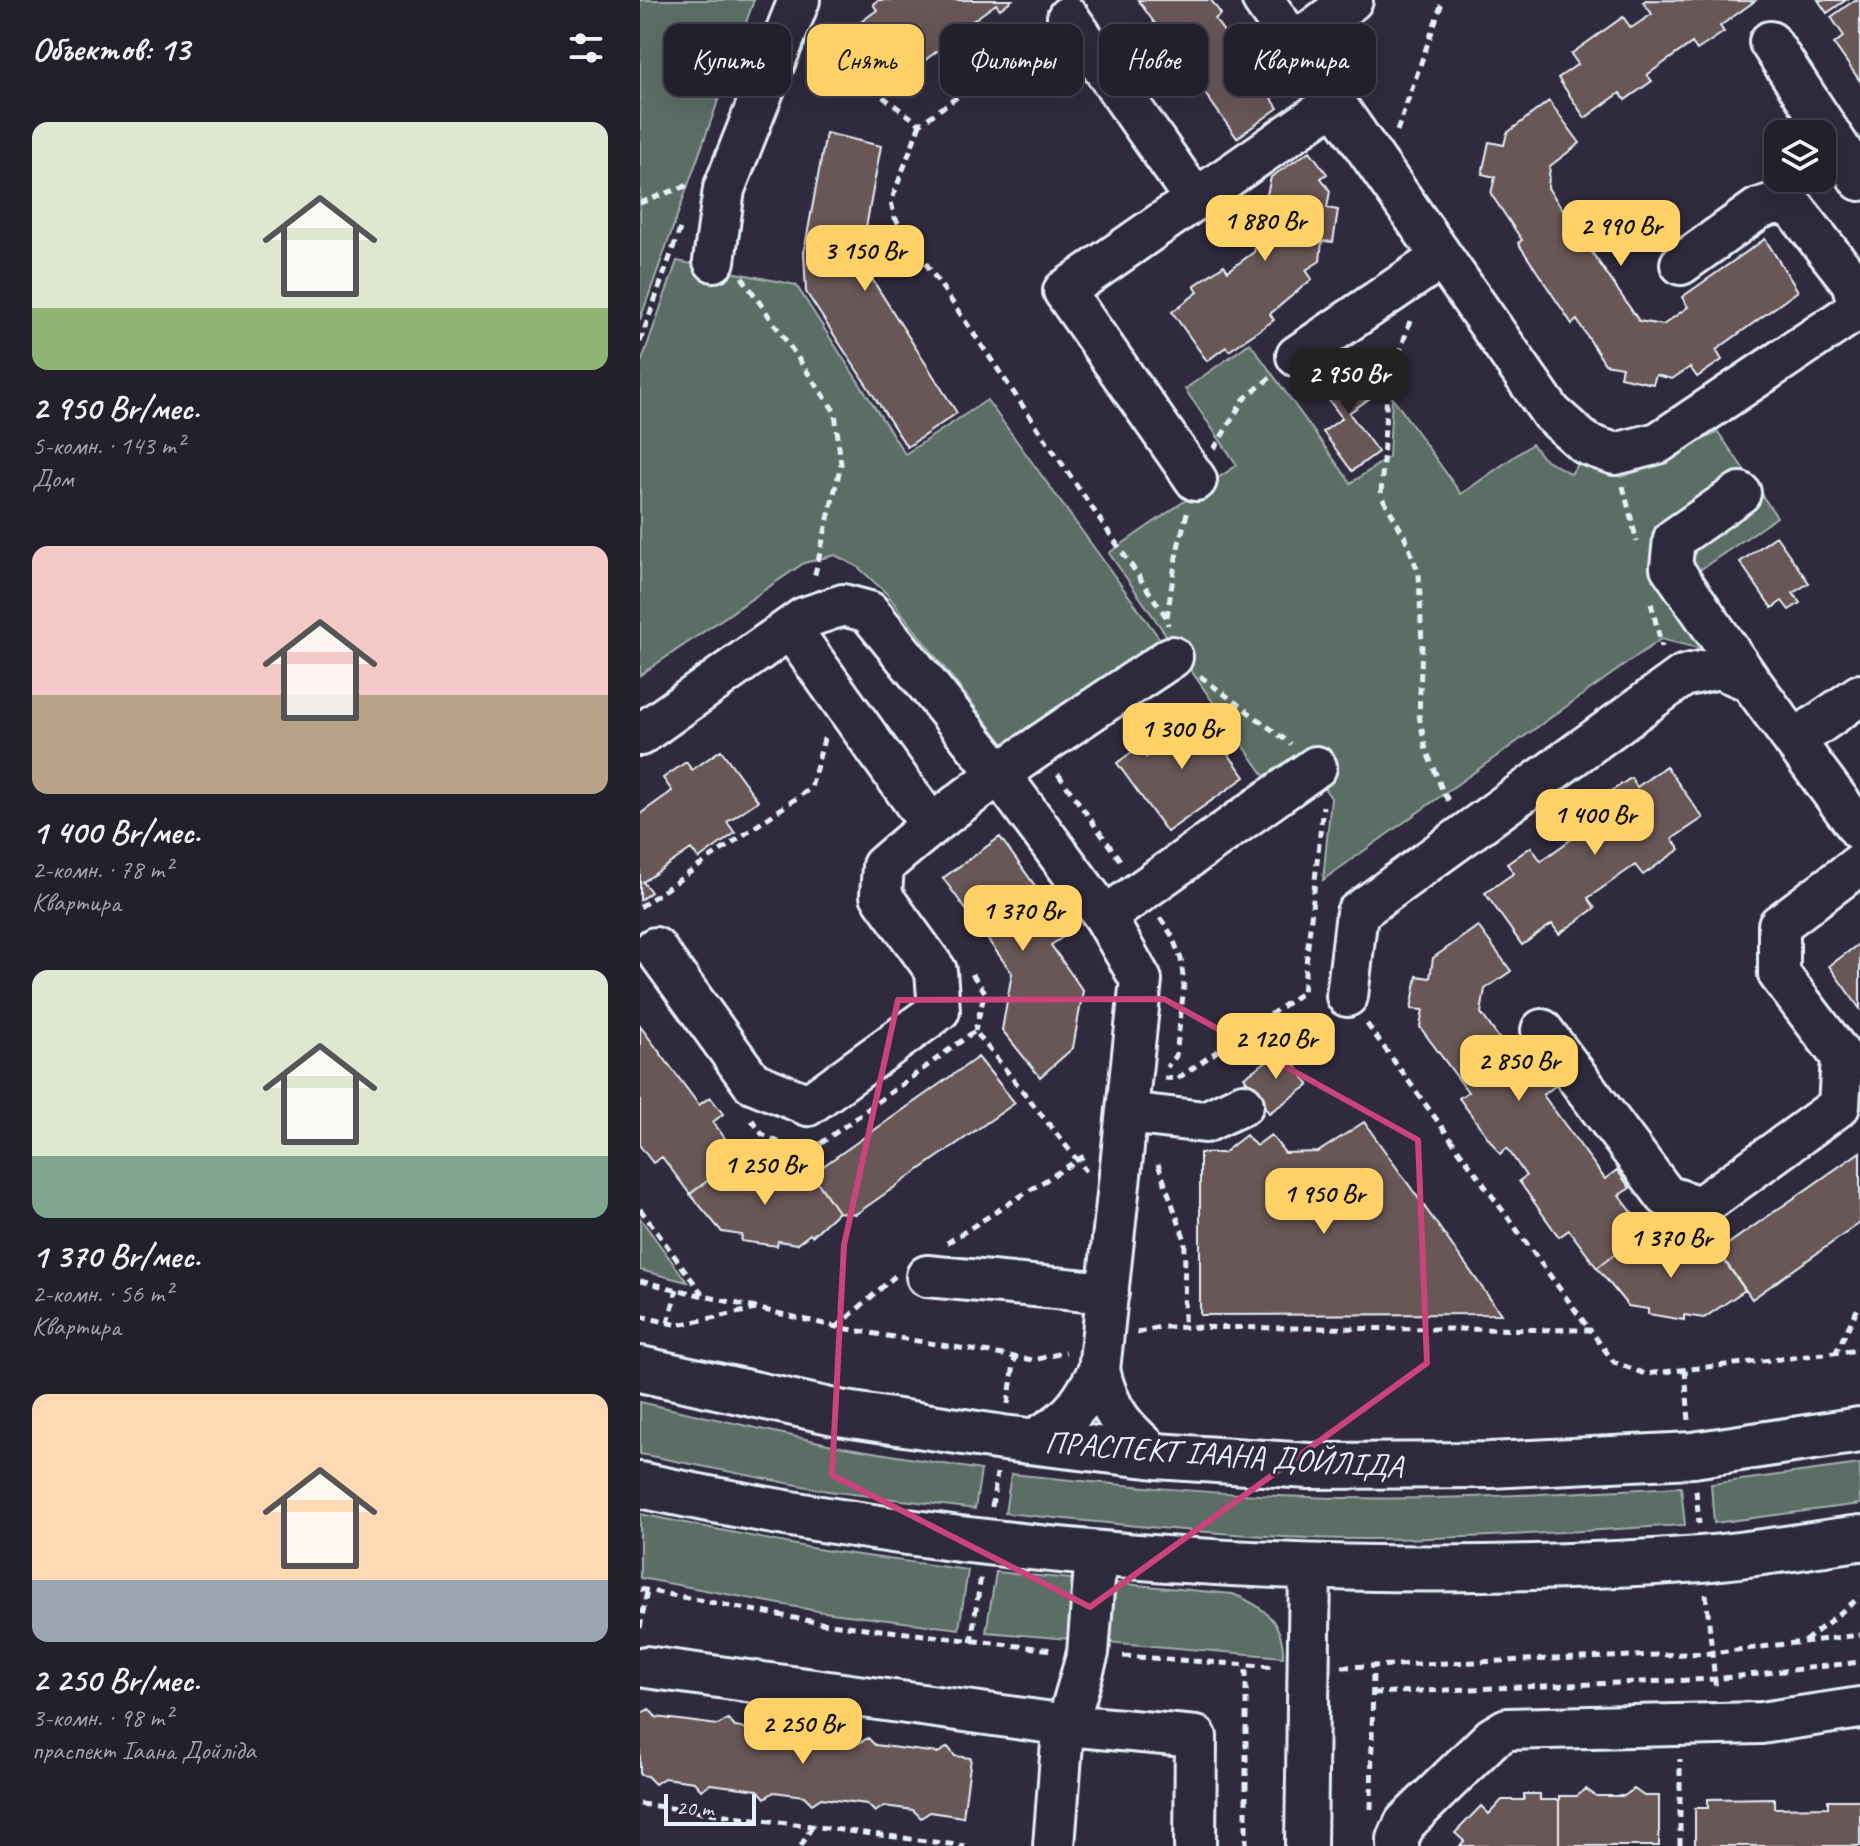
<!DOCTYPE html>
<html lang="ru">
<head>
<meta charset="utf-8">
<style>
	body { margin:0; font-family:Caveat,sans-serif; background:#2b2836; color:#f1f3f6; height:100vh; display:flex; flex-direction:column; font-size:30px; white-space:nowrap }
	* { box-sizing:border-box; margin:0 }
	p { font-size:26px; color:#a3a3aa }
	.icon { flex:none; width:44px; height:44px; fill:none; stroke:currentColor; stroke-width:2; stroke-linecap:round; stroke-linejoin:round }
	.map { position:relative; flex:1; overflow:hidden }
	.sheet { display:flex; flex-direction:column; background:#23202e; width:640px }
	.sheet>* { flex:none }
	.hud { position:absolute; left:24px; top:24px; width:760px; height:72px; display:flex; gap:16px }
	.controls { position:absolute; left:1124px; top:120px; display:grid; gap:16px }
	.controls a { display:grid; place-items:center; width:72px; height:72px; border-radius:16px; background:#23202e; box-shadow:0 8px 32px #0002,0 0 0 2px #403e4a; font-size:40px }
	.scale { position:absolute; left:24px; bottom:20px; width:92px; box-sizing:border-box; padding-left:8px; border:4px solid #e8f1f8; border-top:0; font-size:22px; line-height:28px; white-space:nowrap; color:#e8f1f8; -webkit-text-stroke:6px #2f2a3d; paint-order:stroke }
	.price { position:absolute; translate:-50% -68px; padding:0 18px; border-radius:16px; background:#ffd166; color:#111; font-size:26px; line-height:52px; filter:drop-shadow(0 2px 4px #0008) }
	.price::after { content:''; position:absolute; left:50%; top:48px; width:24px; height:18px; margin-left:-12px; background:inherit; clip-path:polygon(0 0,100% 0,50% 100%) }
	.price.selected { background:#222; color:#fff }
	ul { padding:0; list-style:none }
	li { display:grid; align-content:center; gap:16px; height:424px; padding:0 32px }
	li span { display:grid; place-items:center; height:248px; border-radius:16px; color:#555 }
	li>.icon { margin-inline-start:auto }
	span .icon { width:144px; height:144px; fill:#fffc; stroke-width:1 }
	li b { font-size:34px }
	h2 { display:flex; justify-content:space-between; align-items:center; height:96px; padding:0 32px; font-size:34px }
	.tag { padding:0 28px; border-radius:16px; background:#23202e; box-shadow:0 8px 32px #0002,0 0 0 2px #403e4a; font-size:28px; line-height:72px }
	.tag.selected { background:#ffd166; color:#111 }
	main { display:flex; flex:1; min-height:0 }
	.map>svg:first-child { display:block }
</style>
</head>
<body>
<main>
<section class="sheet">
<h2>Объектов: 13<svg class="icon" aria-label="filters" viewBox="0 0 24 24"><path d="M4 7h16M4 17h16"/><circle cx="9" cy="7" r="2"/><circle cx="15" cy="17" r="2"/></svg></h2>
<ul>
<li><span style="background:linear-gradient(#dfe7d0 75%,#8fb573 0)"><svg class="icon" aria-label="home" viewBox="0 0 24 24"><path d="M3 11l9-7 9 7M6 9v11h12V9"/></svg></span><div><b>2 950 Br/мес.</b><p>5-комн. · 143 m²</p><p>Дом</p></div></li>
<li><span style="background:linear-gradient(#f6c9c9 60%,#b9a48a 0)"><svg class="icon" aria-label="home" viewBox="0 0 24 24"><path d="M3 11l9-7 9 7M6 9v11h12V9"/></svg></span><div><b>1 400 Br/мес.</b><p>2-комн. · 78 m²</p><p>Квартира</p></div></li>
<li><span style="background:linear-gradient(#dfe7d0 75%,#7fa58c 0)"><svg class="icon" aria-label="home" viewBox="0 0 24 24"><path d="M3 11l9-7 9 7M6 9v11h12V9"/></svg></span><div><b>1 370 Br/мес.</b><p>2-комн. · 56 m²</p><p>Квартира</p></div></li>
<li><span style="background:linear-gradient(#ffd9b3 75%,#9aa5b1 0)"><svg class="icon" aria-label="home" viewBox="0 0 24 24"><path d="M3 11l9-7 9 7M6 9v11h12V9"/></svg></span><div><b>2 250 Br/мес.</b><p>3-комн. · 98 m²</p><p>праспект Іаана Дойліда</p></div></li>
</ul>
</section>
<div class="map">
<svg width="1220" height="1846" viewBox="0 0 1220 1846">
	<rect width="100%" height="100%" fill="#2f2a3d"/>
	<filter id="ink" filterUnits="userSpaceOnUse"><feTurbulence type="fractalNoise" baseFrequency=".0125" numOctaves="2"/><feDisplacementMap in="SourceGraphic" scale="16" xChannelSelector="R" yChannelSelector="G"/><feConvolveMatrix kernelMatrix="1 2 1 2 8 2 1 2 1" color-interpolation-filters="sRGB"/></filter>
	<g filter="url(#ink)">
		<path fill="#5b6d65" stroke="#a2afae" stroke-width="2" d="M 0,0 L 114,0 L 0,320 Z
			M 37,261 L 156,285 L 265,454 L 347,400 L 520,639 L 371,753 L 246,593 L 218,567 L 195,555 L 164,563 L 0,675 L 0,366 Z
			M 610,343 L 711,483 L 749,457 L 752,397 L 821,494 L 892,444 L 903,458 L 931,474 L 938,463 L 981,477 L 1002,470 L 1078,432 L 1137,517 L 1032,589 L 1070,643 L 1061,649 L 1021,639 L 683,880 L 691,798 L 662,757 L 628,781 L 469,553 L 597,465 L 545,389 Z
			M 0,1218 L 47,1282 L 0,1270 Z
			M 0,1402 L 197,1446 L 341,1470 L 335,1509 L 188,1491 L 0,1454 Z
			M 1220,1464 L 1220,1504 L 1074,1523 L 1071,1484 Z
			M 371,1474 C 470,1484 569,1494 669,1497 C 793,1502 917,1493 1041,1487 L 1045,1525 C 920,1532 793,1542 668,1538 C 566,1534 466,1523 365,1513 Z
			M 0,1514 L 176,1549 L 328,1570 L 319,1629 L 183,1612 L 0,1578 Z
			M 356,1572 L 593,1594 C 624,1606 644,1623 643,1657 L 346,1632 Z"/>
		<path fill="#695656" stroke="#e8f1f8" stroke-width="2" d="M 238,0 L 372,0 L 360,9 L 356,4 L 303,42 L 305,45 L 280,64 L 277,59 L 251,78 L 214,27 L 237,10 L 233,4 Z
			M 498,0 L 571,0 L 581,14 L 575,19 L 591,42 L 598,37 L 637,91 L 630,96 L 638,108 L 597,138 Z
			M 1006,0 L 1115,1 L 1080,26 L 1084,32 L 1057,50 L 1052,43 L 1007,75 L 1012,81 L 985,100 L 980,93 L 945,118 L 918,78 L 938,64 L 931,54 L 983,17 L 991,28 L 1012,14 L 1003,2 Z
			M 1178,0 L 1206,0 L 1187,13 Z
			M 1215,0 L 1220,0 L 1220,81 L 1194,44 L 1204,36 L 1191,17 Z
			M 909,101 L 940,143 L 910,166 L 908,188 L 999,321 L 1023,325 L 1048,307 L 1042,297 L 1125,239 L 1158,291 L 1076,350 L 1082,360 L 1057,377 L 1050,367 L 1032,379 L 1016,375 L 1013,384 L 980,377 L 982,367 L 965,364 L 937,320 L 932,324 L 878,243 L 882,240 L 851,194 L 855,177 L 842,174 L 849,142 L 864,145 L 867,133 Z
			M 186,133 L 241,146 L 220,260 L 317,413 L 267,447 L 166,292 L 164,252 Z
			M 670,151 L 687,174 L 681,178 L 690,191 L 687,208 L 698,210 L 693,242 L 682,241 L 680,261 L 666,270 L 672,279 L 630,314 L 634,320 L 589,351 L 586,347 L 567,361 L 532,312 L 558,292 L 554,286 L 584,265 L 588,271 L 614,252 L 631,177 Z
			M 713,363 L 736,394 L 709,413 L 738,452 L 712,471 L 683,432 L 702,418 L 680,388 Z
			M 1136,536 L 1169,583 L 1153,593 L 1160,603 L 1149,610 L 1142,601 L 1132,608 L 1100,562 Z
			M 554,707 L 605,777 L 527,832 L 477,763 L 499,747 L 506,757 L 533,737 L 526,728 Z
			M 81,750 L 118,801 L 87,822 L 95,833 L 59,859 L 51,849 L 3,882 L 11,892 L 0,900 L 0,814 L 32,791 L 23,778 L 46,762 L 52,770 Z
			M 1026,766 L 1063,818 L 1032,839 L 1040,849 L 1003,875 L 995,865 L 948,898 L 955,908 L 919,934 L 912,924 L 882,945 L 845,893 L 874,873 L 867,864 L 891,847 L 901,861 L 976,807 L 967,794 L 991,778 L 997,787 Z
			M 360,837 L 429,933 L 411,945 L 443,991 L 433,1048 L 400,1077 L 362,1030 L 372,973 L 303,878 Z
			M 838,926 L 871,971 L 845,989 L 841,1013 L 881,1069 L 895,1058 L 915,1086 L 903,1095 L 965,1179 L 977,1170 L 990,1188 L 979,1195 L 1005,1229 L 957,1268 L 929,1230 L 919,1237 L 879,1181 L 886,1176 L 867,1148 L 860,1154 L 819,1098 L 828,1092 L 780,1027 L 783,1010 L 771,1009 L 777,976 L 790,978 L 793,958 Z
			M 1220,943 L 1220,1009 L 1189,966 Z
			M 0,1026 L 59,1105 L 70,1097 L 83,1114 L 73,1122 L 99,1157 L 50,1194 L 22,1157 L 13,1163 L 0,1146 Z
			M 644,1049 L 669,1085 L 629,1113 L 604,1077 Z
			M 338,1057 L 375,1103 L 216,1214 L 198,1212 L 172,1174 Z
			M 724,1122 L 861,1314 L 560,1315 L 560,1153 L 583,1153 L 606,1135 L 616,1146 L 631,1135 L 645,1153 L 678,1152 Z
			M 1220,1152 L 1220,1223 L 1112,1299 L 1078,1251 Z
			M 89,1165 L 93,1171 L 163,1181 L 172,1174 L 198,1212 L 172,1236 L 170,1234 L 157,1244 L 138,1241 L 137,1246 L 101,1241 L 102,1235 L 82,1232 L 50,1194 Z
			M 995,1238 L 1000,1244 L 1069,1254 L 1076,1249 L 1105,1290 L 1064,1318 L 1044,1315 L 1044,1320 L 1008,1314 L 1008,1309 L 988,1306 L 957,1268 Z
			M 9,1709 L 16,1717 L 78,1725 L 88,1719 L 95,1727 L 111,1729 L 120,1723 L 127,1731 L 188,1739 L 198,1733 L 206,1741 L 219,1743 L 228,1738 L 235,1745 L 298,1753 L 308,1747 L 315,1756 L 331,1758 L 323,1817 L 290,1812 L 281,1818 L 273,1810 L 244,1806 L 235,1812 L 227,1804 L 181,1798 L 172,1804 L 164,1796 L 134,1792 L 125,1798 L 118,1790 L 70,1784 L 61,1790 L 54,1782 L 24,1778 L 15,1784 L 7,1776 L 0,1775 L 0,1714 Z
			M 946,1789 L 956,1796 L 984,1796 L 994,1789 L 1004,1796 L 1019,1796 L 1019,1846 L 919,1846 L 919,1796 L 937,1796 Z
			M 884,1794 L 900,1794 L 900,1800 L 919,1800 L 919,1846 L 820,1846 L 824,1841 L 815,1833 L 841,1806 L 849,1814 L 862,1800 L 884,1800 Z
			M 1134,1798 L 1134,1808 L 1188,1807 L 1188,1800 L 1220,1800 L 1220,1846 L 1055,1846 L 1055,1808 L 1068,1808 L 1068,1799 Z"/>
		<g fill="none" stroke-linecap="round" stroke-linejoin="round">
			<g stroke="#e8f1f8" stroke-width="46">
				<path id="minor" d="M 623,0 L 911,413 L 946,444 L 975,454 L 1018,443 L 1212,313 L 1217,299 L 1212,282 L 1153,207 L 1136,203 L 1118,209 L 1041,264
					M 428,17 L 555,199
					M 1130,42 L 1220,180
					M 654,44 L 712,0
					M 74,261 L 84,189 L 159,0
					M 657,356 L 801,258
					M 556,480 L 424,291 L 694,103
					M 1100,493 L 1034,539 L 1031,567 L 1110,681
					M 150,628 L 290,824
					M 0,735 L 164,618 L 203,605 L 229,612 L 360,775 L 465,917 L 501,980 L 459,1370 C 469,1413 484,1428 516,1456
					M 1154,741 L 1220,695
					M 465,917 L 676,767
					M 15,948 L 112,1082 L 168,1105 L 299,1010 L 296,971 L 241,895 L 243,866 C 332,787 433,723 532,657
					M 707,996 L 717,913 L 1043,676 L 1079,668 L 1110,681 L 1220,830
					M 902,1030 L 1026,1196 L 1060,1207 L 1199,1106 L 1202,1057 L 1139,974 L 1139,925 L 1220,864
					M 487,1113 L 565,1122 L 603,1104
					M 287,1276 L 468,1293
					M 389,1442 C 427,1423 440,1408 459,1370
					M 6,1667 L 427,1725 L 556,1737 L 555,1846
					M 414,1846 L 422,1743 L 448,1653 L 456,1553
					M 666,1846 L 670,1567
					M 758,1846 L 758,1839 L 765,1823 L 852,1738 L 867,1729 L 1121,1723 L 1220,1708"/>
			</g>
			<g stroke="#e8f1f8" stroke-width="50">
				<path id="major" d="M 0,1369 L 199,1413 L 363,1438 L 516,1456 L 669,1466 L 850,1465 L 1053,1455 L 1220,1430
					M 0,1485 C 347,1559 707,1584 1061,1559 C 1114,1555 1167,1545 1220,1538"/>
			</g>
			<path stroke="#e8f1f8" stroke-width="5" stroke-dasharray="8 6" stroke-linecap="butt" d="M 175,47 L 280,124 L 400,37
				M 280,124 L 251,202 L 255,218 L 527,618 L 528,625
				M 757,131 L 803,0
				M 0,203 L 51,184
				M 102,277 L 195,412 L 201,464 L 174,578
				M 770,321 L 747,392 L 741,495 L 765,537 L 779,574 L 782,647 L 779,715 L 786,750 L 804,794 L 811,804
				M 0,342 L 41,226
				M 574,449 L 604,399 L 631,377
				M 983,486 L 997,542
				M 1011,603 L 1022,647
				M 527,617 L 537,551 L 547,513
				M 560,676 L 651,744
				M 418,774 L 482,863
				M 0,907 L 171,788 L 185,735
				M 520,918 L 531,934 L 541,959 L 544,986 L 536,1056 L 527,1067
				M 332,974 L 345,992 L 335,1031
				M 727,1024 L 949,1329
				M 524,1078 L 537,1079 L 663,992 L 683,806
				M 112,1120 L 122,1134 L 165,1155 L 335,1031 L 446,1171
				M 518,1164 L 545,1240 L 544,1327
				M 0,1209 L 63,1295
				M 307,1243 L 447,1154
				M 0,1281 L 197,1327 L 259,1338 L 394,1360 L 426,1352
				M 0,1316 L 38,1325 L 116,1309
				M 28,1323 L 37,1289
				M 197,1327 L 255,1276
				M 497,1333 L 520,1327 L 950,1330 L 974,1362 L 1005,1374 L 1220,1350
				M 1195,1354 L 1220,1304
				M 1045,1370 L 1049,1421
				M 368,1404 L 375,1357
				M 1056,1490 L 1059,1524
				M 352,1507 L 357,1473
				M 0,1589 L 181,1623 L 413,1650
				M 1066,1594 L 1076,1691
				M 0,1628 L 7,1591
				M 1165,1641 L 1220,1597
				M 331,1642 L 341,1576
				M 483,1656 L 636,1667
				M 702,1667 L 1072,1653 L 1220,1635
				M 733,1693 L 1075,1679 L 1220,1662
				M 0,1804 L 325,1846
				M 731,1809 L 733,1667
				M 161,1846 L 171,1828
				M 606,1846 L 606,1667
				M 1040,1846 L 1040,1759"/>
			<use href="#minor" stroke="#2f2a3d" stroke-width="40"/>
			<use href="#major" stroke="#2f2a3d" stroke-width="44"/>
		</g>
	</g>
	<path fill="none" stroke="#ca437a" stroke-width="6" stroke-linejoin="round" d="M 524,999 L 778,1140 L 787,1363 L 450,1607 L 192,1475 L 204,1245 L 258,1000 Z"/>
	<g text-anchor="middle" stroke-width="6" stroke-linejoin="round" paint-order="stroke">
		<g font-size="32" fill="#e8f1f8" stroke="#2f2a3d">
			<text transform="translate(584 1454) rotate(4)" y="11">ПРАСПЕКТ ІААНА ДОЙЛІДА</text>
		</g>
	</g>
</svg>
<div class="controls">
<a><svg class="icon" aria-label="layers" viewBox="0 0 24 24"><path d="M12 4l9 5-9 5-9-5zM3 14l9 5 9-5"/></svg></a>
</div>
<div class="scale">20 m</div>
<b class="price" style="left:625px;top:263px">1 880 Br</b>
<b class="price" style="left:981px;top:268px">2 990 Br</b>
<b class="price" style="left:225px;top:293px">3 150 Br</b>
<b class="price selected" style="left:709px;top:416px">2 950 Br</b>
<b class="price" style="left:542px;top:771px">1 300 Br</b>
<b class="price" style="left:955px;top:857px">1 400 Br</b>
<b class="price" style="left:383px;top:953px">1 370 Br</b>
<b class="price" style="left:636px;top:1081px">2 120 Br</b>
<b class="price" style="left:879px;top:1103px">2 850 Br</b>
<b class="price" style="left:125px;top:1207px">1 250 Br</b>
<b class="price" style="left:684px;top:1236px">1 950 Br</b>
<b class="price" style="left:1031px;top:1280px">1 370 Br</b>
<b class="price" style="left:163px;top:1766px">2 250 Br</b>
<div class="hud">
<a class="tag">Купить</a>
<a class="tag selected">Снять</a>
<a class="tag">Фильтры</a>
<a class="tag">Новое</a>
<a class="tag">Квартира</a>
</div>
</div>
</main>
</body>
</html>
